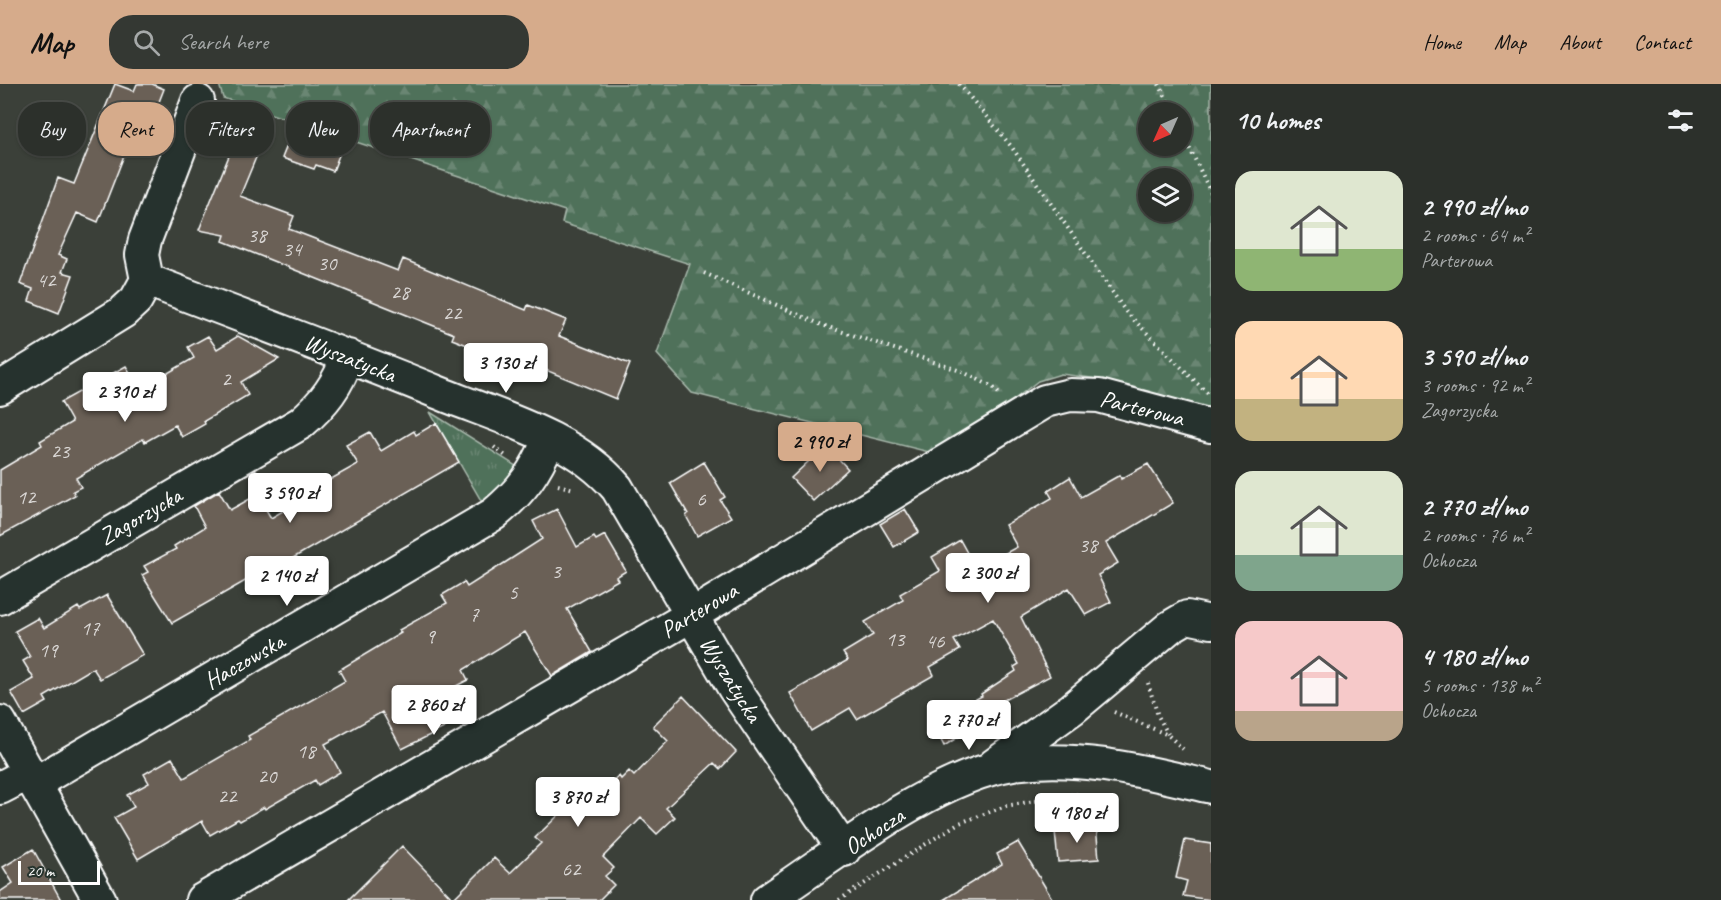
<!DOCTYPE html>
<html lang="en">
<head>
<meta charset="utf-8">
<style>
	body { margin:0; font-family:Caveat,sans-serif; background:#343833; color:#f1f3f6; height:100vh; display:flex; flex-direction:column; font-size:22px; white-space:nowrap }
	* { box-sizing:border-box; margin:0 }
	p { font-size:20px; color:#a6a9a9 }
	.icon { flex:none; width:33px; height:33px; fill:none; stroke:currentColor; stroke-width:2; stroke-linecap:round; stroke-linejoin:round }
	.map { position:relative; flex:1; overflow:hidden }
	.panel { display:flex; flex-direction:column; background:#2c302b; width:510px }
	.panel>* { flex:none }
	.banner { position:absolute; left:18px; top:18px; width:570px; height:54px; display:flex; gap:12px }
	.needle { width:39px; rotate:225deg }
	.controls { position:absolute; left:1138px; top:18px; display:grid; gap:12px }
	.controls a { display:grid; place-items:center; width:54px; height:54px; border-radius:50%; background:#2c302b; box-shadow:0 2px 4px #0004,0 0 0 2px #484b47; font-size:30px }
	.scale { position:absolute; left:18px; bottom:15px; width:82px; box-sizing:border-box; padding-left:6px; border:3px solid #fff; border-top:0; font-size:16px; line-height:21px; white-space:nowrap; color:#fff; -webkit-text-stroke:4px #26332d; paint-order:stroke }
	.price { position:absolute; translate:-50% -51px; padding:0 14px; border-radius:6px; background:#fff; color:#222; font-size:20px; line-height:39px; filter:drop-shadow(0 2px 3px #0008) }
	.price::after { content:''; position:absolute; left:50%; top:36px; width:18px; height:14px; margin-left:-9px; background:inherit; clip-path:polygon(0 0,100% 0,50% 100%) }
	.price.selected { background:#d6ab8b; color:#111 }
	ul { padding:0; list-style:none }
	li { display:flex; align-items:center; gap:18px; height:150px; padding:0 24px }
	li span { display:grid; place-items:center; flex:none; width:168px; height:120px; border-radius:18px; color:#555 }
	li>.icon { margin-inline-start:auto }
	span .icon { width:72px; height:72px; fill:#fffc; stroke-width:1 }
	li b { font-size:26px }
	h2 { display:flex; justify-content:space-between; align-items:center; height:72px; padding:0 24px; font-size:26px }
	.pill { padding:0 21px; border-radius:24px; background:#2c302b; box-shadow:0 2px 4px #0004,0 0 0 2px #484b47; font-size:21px; line-height:54px }
	.pill.selected { background:#d6ab8b; color:#111 }
	header { display:flex; align-items:center; gap:36px; box-sizing:border-box; height:84px; padding:0 30px; background:#d6ab8b; color:#111 }
	header strong { font-size:28px }
	nav { display:flex; gap:33px; margin-inline-start:auto; font-size:21px }
	.search { width:420px; height:54px; background:#343833; display:flex; align-items:center; gap:15px; box-sizing:border-box; padding:0 21px; border-radius:24px; color:#a6a9a9; font-size:22px }
	main { display:flex; flex:1; min-height:0 }
	.map>svg:first-child { display:block }
</style>
</head>
<body>
<header>
<strong>Map</strong>
<div class="search"><svg class="icon" aria-label="search" viewBox="0 0 24 24"><circle cx="10" cy="10" r="6"/><path d="M15 15l6 6"/></svg>Search here</div>
<nav><a>Home</a><a>Map</a><a>About</a><a>Contact</a></nav>
</header>
<main>
<div class="map">
<svg width="1211" height="816" viewBox="0 0 1211 816">
	<defs>
		<pattern id="grass-tufts" width="24" height="20" patternUnits="userSpaceOnUse" patternTransform="scale(1.5)"><rect width="24" height="20" fill="#50715a"/><path d="M3 7l-1-3M5 7V3M7 7l1-3M15 17l-1-3M17 17v-4M19 17l1-3" fill="none" stroke="#6a8673"/></pattern>
		<pattern id="forest-firs" width="22" height="20" patternUnits="userSpaceOnUse" patternTransform="scale(1.5)"><rect width="22" height="20" fill="#50715a"/><path d="M5 1l3.5 6h-7zM16 11l3.5 6h-7z" fill="#6a8673"/></pattern>
	</defs>
	<rect width="100%" height="100%" fill="#3b4039"/>
	<filter id="ink" filterUnits="userSpaceOnUse"><feTurbulence type="fractalNoise" baseFrequency=".0167" numOctaves="2"/><feDisplacementMap in="SourceGraphic" scale="12" xChannelSelector="R" yChannelSelector="G"/><feConvolveMatrix kernelMatrix="1 2 1 2 8 2 1 2 1" color-interpolation-filters="sRGB"/></filter>
	<g filter="url(#ink)">
		<path fill="url(#grass-tufts)" stroke="#a8b8ac" stroke-width="1.5" d="M 430,328 L 527,389 L 486,425 Z"/>
		<path fill="url(#forest-firs)" stroke="#a8b8ac" stroke-width="1.5" fill-rule="evenodd" d="M 219,0 L 1211,0 L 1211,327 L 1099,295 L 1061,290 L 1038,297 L 997,329 L 933,369 L 692,309 L 657,270 L 690,180 L 562,139 L 565,127 L 223,14 ZM 1149,28 L 1182,28 L 1182,62 L 1149,62 ZM 1149,94 L 1182,94 L 1182,128 L 1149,128 Z"/>
		<path fill="#6b6056" stroke="#fff" stroke-width="1.5" d="M 115,0 L 134,7 L 137,0 L 152,0 L 164,5 L 155,28 L 143,23 L 98,138 L 77,129 L 58,171 L 67,175 L 62,188 L 73,191 L 59,229 L 29,217 L 33,205 L 20,200 L 58,94 L 74,100 Z
			M 292,49 L 341,66 L 333,87 L 316,81 L 314,85 L 282,74 Z
			M 233,62 L 257,71 L 240,112 L 294,132 L 289,145 L 398,187 L 403,175 L 526,226 L 528,221 L 566,236 L 559,252 L 630,280 L 616,315 L 483,260 L 480,266 L 452,255 L 454,250 L 223,157 L 225,151 L 199,146 Z
			M 208,252 L 217,265 L 238,252 L 279,275 L 241,298 L 248,311 L 204,337 L 205,340 L 182,353 L 175,341 L 145,358 L 143,355 L 76,394 L 81,403 L 73,407 L 75,411 L 0,452 L 0,386 L 42,361 L 40,357 L 72,338 L 61,318 L 126,282 L 140,305 L 194,274 L 188,263 Z
			M 436,339 L 459,378 L 293,474 L 306,496 L 285,508 L 275,491 L 266,497 L 261,488 L 172,539 L 142,491 L 148,488 L 144,482 L 176,465 L 174,462 L 205,443 L 194,422 L 219,407 L 230,426 L 257,411 L 271,434 L 310,411 L 308,408 L 358,380 L 346,361 L 370,348 L 381,367 L 414,347 L 416,351 Z
			M 826,361 L 848,385 L 813,417 L 791,394 Z
			M 704,378 L 725,413 L 720,416 L 731,433 L 697,452 L 686,432 L 688,430 L 670,399 Z
			M 1148,380 L 1173,419 L 1106,459 L 1118,479 L 1098,491 L 1111,518 L 1086,531 L 1069,504 L 1021,533 L 1050,592 L 998,619 L 1002,626 L 944,662 L 932,639 L 982,612 L 981,610 L 1016,587 L 1014,583 L 1019,580 L 993,535 L 954,556 L 960,566 L 930,583 L 934,591 L 857,635 L 850,624 L 811,647 L 790,609 L 848,576 L 843,569 L 873,551 L 865,538 L 903,516 L 900,510 L 940,487 L 932,473 L 960,456 L 976,485 L 1017,463 L 1005,441 L 1052,414 L 1048,407 L 1070,393 L 1081,413 L 1120,391 L 1121,395 Z
			M 557,425 L 577,463 L 594,453 L 596,456 L 605,451 L 626,487 L 616,493 L 618,496 L 567,525 L 592,568 L 552,592 L 525,548 L 463,586 L 468,596 L 454,603 L 470,631 L 402,665 L 382,628 L 325,660 L 340,688 L 318,701 L 315,696 L 265,725 L 264,723 L 240,737 L 238,735 L 210,751 L 202,737 L 138,775 L 114,734 L 134,723 L 127,711 L 149,699 L 144,690 L 172,674 L 184,694 L 250,656 L 248,652 L 345,597 L 339,586 L 401,549 L 399,546 L 447,519 L 442,511 L 464,498 L 467,503 L 542,455 L 533,437 Z
			M 905,425 L 919,448 L 894,463 L 880,440 Z
			M 107,511 L 143,571 L 100,595 L 93,584 L 44,613 L 47,618 L 24,631 L 11,608 L 34,595 L 23,577 L 30,573 L 15,547 L 38,534 L 44,544 L 78,523 L 80,526 Z
			M 683,612 L 736,668 L 720,685 L 714,679 L 666,724 L 675,733 L 657,750 L 641,734 L 603,773 L 614,784 L 605,792 L 614,801 L 599,816 L 348,816 L 402,762 L 453,815 L 494,774 L 510,789 L 541,759 L 535,754 L 571,719 L 581,729 L 619,692 L 621,695 L 629,687 L 634,692 L 668,657 L 653,642 Z
			M 1096,741 L 1099,775 L 1058,778 L 1055,747 L 1071,746 L 1071,743 Z
			M 1185,756 L 1211,760 L 1211,816 L 1183,812 L 1187,797 L 1176,794 Z
			M 1018,758 L 1053,816 L 943,816 L 1002,780 L 997,770 Z
			M 33,765 L 61,816 L 0,816 L 0,808 L 13,799 L 3,783 Z"/>
		<g fill="none" stroke-linecap="round" stroke-linejoin="round">
			<g stroke="#fff" stroke-width="36">
				<path id="minor" d="M 147,196 L 142,171 L 145,156 L 198,17
					M 0,304 L 123,228 L 136,216 L 147,196 C 244,233 341,269 437,308 C 498,333 573,352 617,404 L 734,604 L 844,766
					M 0,514 L 301,339 C 324,319 338,301 348,272
					M 0,638 L 100,816
					M 994,681 L 1072,625 L 1170,543 L 1187,533 L 1211,538
					M 35,699 L 494,430 C 523,406 535,388 550,354
					M 0,704 L 29,689
					M 202,816 L 692,531 L 1045,317 L 1070,311 L 1099,312 L 1211,342
					M 767,816 C 834,772 935,692 1013,680 C 1080,670 1146,688 1211,703"/>
			</g>
			<path stroke="#fff" stroke-width="4" stroke-dasharray="1.5 4.5" stroke-linecap="butt" d="M 959,0 L 1011,62 L 1126,228 L 1208,310
				M 1159,0 L 1173,28
				M 1182,48 L 1211,109
				M 704,189 L 822,241 L 961,287 L 993,303 L 1001,312
				M 494,363 L 507,373
				M 558,401 L 574,405
				M 1148,599 L 1158,632 L 1168,650
				M 1114,628 L 1168,651 L 1183,665
				M 839,816 L 957,740 L 1006,722 L 1077,710"/>
			<use href="#minor" stroke="#26332d" stroke-width="32"/>
		</g>
	</g>
	<g text-anchor="middle" stroke-width="4.5" stroke-linejoin="round" paint-order="stroke">
		<g font-size="21" fill="#dad7d5">
			<text x="257" y="158">38</text>
			<text x="292" y="172">34</text>
			<text x="327" y="186">30</text>
			<text x="46" y="203">42</text>
			<text x="400" y="215">28</text>
			<text x="452" y="236">22</text>
			<text x="226" y="302">2</text>
			<text x="60" y="374">23</text>
			<text x="26" y="420">12</text>
			<text x="701" y="422">6</text>
			<text x="1088" y="468">38</text>
			<text x="556" y="494">3</text>
			<text x="513" y="515">5</text>
			<text x="474" y="537">7</text>
			<text x="90" y="551">17</text>
			<text x="430" y="559">9</text>
			<text x="895" y="562">13</text>
			<text x="935" y="564">46</text>
			<text x="48" y="573">19</text>
			<text x="306" y="674">18</text>
			<text x="267" y="699">20</text>
			<text x="227" y="719">22</text>
			<text x="571" y="792">62</text>
		</g>
		<g font-size="24" fill="#fff" stroke="#26332d">
			<text transform="translate(350 274) rotate(21)" y="8">Wyszatycka</text>
			<text transform="translate(1142 324) rotate(14)" y="8">Parterowa</text>
			<text transform="translate(140 432) rotate(-30)" y="8">Zagorzycka</text>
			<text transform="translate(699 526) rotate(-31)" y="8">Parterowa</text>
			<text transform="translate(244 577) rotate(-30)" y="8">Haczowska</text>
			<text transform="translate(731 595) rotate(58)" y="8">Wyszatycka</text>
			<text transform="translate(874 747) rotate(-33)" y="8">Ochocza</text>
		</g>
	</g>
</svg>
<div class="controls">
<a><svg class="needle" viewBox="-14 -14 28 28"><path d="M0-13l5 13h-10z" fill="#e53935"/><path d="M0 13l5-13h-10z" fill="#a6a9a9"/></svg></a>
<a><svg class="icon" aria-label="layers" viewBox="0 0 24 24"><path d="M12 4l9 5-9 5-9-5zM3 14l9 5 9-5"/></svg></a>
</div>
<div class="scale">20 m</div>
<b class="price" style="left:506px;top:310px">3 130 zł</b>
<b class="price" style="left:125px;top:339px">2 310 zł</b>
<b class="price selected" style="left:820px;top:389px">2 990 zł</b>
<b class="price" style="left:290px;top:440px">3 590 zł</b>
<b class="price" style="left:988px;top:520px">2 300 zł</b>
<b class="price" style="left:287px;top:523px">2 140 zł</b>
<b class="price" style="left:434px;top:652px">2 860 zł</b>
<b class="price" style="left:969px;top:667px">2 770 zł</b>
<b class="price" style="left:578px;top:744px">3 870 zł</b>
<b class="price" style="left:1077px;top:760px">4 180 zł</b>
<div class="banner">
<a class="pill">Buy</a>
<a class="pill selected">Rent</a>
<a class="pill">Filters</a>
<a class="pill">New</a>
<a class="pill">Apartment</a>
</div>
</div>
<section class="panel">
<h2>10 homes<svg class="icon" aria-label="filters" viewBox="0 0 24 24"><path d="M4 7h16M4 17h16"/><circle cx="9" cy="7" r="2"/><circle cx="15" cy="17" r="2"/></svg></h2>
<ul>
<li><span style="background:linear-gradient(#dfe7d0 65%,#8fb573 0)"><svg class="icon" aria-label="home" viewBox="0 0 24 24"><path d="M3 11l9-7 9 7M6 9v11h12V9"/></svg></span><div><b>2 990 zł/mo</b><p>2 rooms · 64 m²</p><p>Parterowa</p></div></li>
<li><span style="background:linear-gradient(#ffd9b3 65%,#c2b280 0)"><svg class="icon" aria-label="home" viewBox="0 0 24 24"><path d="M3 11l9-7 9 7M6 9v11h12V9"/></svg></span><div><b>3 590 zł/mo</b><p>3 rooms · 92 m²</p><p>Zagorzycka</p></div></li>
<li><span style="background:linear-gradient(#dfe7d0 70%,#7fa58c 0)"><svg class="icon" aria-label="home" viewBox="0 0 24 24"><path d="M3 11l9-7 9 7M6 9v11h12V9"/></svg></span><div><b>2 770 zł/mo</b><p>2 rooms · 76 m²</p><p>Ochocza</p></div></li>
<li><span style="background:linear-gradient(#f6c9c9 75%,#b9a48a 0)"><svg class="icon" aria-label="home" viewBox="0 0 24 24"><path d="M3 11l9-7 9 7M6 9v11h12V9"/></svg></span><div><b>4 180 zł/mo</b><p>5 rooms · 138 m²</p><p>Ochocza</p></div></li>
</ul>
</section>
</main>
</body>
</html>
